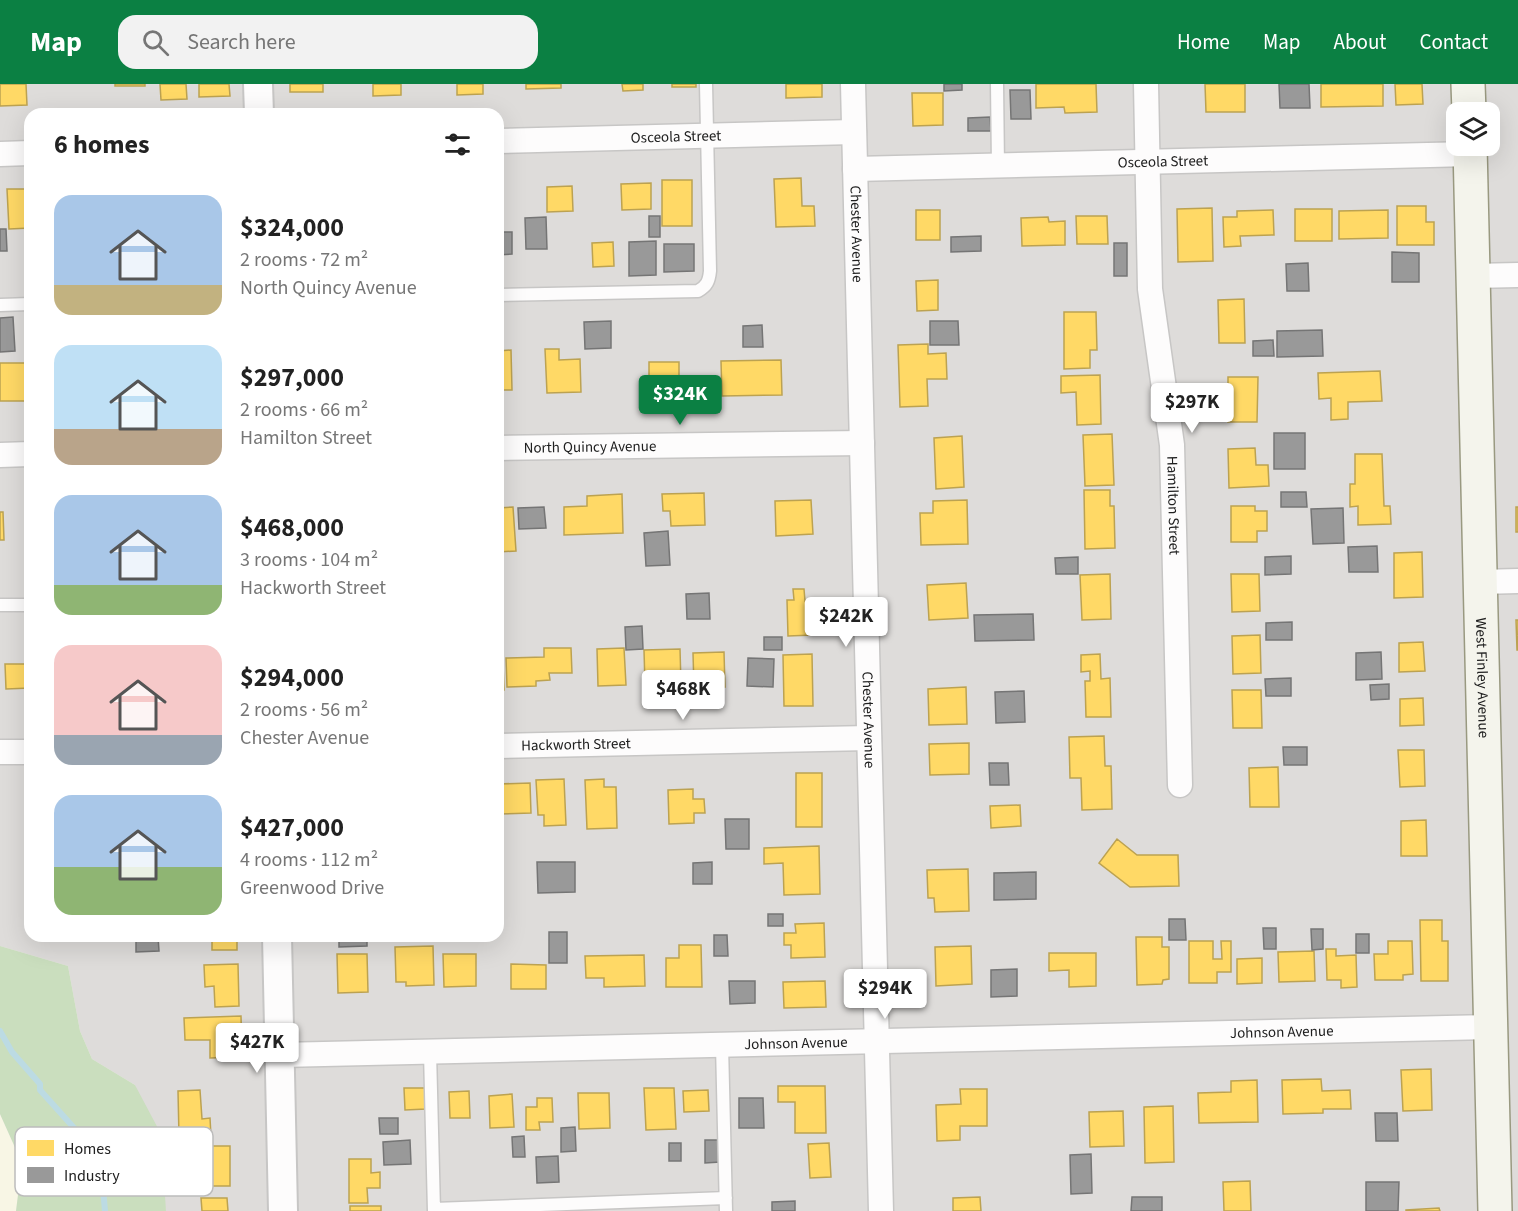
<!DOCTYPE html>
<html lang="en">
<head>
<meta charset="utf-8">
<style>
	body { margin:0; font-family:"Source Sans 3",sans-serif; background:#f2f2f2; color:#222; height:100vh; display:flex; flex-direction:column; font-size:22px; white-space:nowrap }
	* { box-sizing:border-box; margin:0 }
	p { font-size:20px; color:#767676 }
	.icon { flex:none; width:33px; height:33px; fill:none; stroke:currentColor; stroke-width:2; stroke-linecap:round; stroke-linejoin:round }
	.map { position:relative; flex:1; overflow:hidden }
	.side { position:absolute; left:24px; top:24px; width:480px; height:834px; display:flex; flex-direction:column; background:#fff; border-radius:18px; box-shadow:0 6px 24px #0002 }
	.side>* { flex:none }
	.tools { position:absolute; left:1446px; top:18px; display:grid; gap:12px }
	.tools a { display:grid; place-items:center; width:54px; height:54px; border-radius:12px; background:#fff; box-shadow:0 6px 24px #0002; font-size:30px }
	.price { position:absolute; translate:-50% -51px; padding:0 14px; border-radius:6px; background:#fff; color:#222; font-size:20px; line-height:39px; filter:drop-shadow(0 2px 3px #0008) }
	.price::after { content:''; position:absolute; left:50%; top:36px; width:18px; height:14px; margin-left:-9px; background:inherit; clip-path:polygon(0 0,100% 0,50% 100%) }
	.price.on { background:#0b8043; color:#fff }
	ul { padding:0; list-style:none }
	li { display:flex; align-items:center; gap:18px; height:150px; padding:0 30px }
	li span { display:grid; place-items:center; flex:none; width:168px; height:120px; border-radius:18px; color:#555 }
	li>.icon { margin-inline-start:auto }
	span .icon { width:72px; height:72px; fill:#fffc; stroke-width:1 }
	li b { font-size:26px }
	h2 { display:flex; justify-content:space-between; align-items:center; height:72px; padding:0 30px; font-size:26px }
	header { display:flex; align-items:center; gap:36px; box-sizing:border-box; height:84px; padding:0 30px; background:#0b8043; color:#fff }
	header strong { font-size:28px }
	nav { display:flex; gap:33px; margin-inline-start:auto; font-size:21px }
	.search { width:420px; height:54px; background:#f2f2f2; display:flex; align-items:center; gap:15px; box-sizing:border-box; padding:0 21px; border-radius:18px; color:#767676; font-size:22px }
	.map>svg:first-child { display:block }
</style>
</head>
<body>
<header>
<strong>Map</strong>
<div class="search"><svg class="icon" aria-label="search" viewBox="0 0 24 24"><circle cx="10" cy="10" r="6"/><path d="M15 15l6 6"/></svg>Search here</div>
<nav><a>Home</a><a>Map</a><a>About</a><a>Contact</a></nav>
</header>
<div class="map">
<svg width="1518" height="1127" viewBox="0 0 1518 1127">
	<rect width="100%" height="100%" fill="#efece9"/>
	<path fill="#dedcda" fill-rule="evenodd" d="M 0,0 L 1518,0 L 1518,1127 L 166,1127 L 135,1001 L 92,975 L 80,947 L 68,882 L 0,862 ZM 1456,28 L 1490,28 L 1490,62 L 1456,62 ZM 30,30 L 498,30 L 498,852 L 30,852 Z"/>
	<path fill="#f8f6e5" d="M 0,1030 L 22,1079 L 16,1127 L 0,1127 Z"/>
	<path fill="#cadebe" d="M 0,862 L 68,882 L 80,947 L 92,975 L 135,1001 L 161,1050 L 166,1127 L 16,1127 L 22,1079 L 0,1030 Z"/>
	<path fill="#ffd966" stroke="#bca251" stroke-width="1.5" d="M 0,0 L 26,0 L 27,21 L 0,22 Z
		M 115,0 L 145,0 L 145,2 L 115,2 Z
		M 160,0 L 186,0 L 187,15 L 161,16 Z
		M 199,0 L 229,0 L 230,12 L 199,13 Z
		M 290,0 L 323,0 L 323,8 L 290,8 Z
		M 373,0 L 401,0 L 401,11 L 373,12 Z
		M 457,0 L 483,0 L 483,10 L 457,11 Z
		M 526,0 L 561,0 L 561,4 L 526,5 Z
		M 622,0 L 643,0 L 643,6 L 623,7 Z
		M 672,0 L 696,0 L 696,3 L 672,3 Z
		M 786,0 L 822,0 L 822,13 L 786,14 Z
		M 1036,0 L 1096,0 L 1097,28 L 1065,29 L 1064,23 L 1036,24 Z
		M 1205,0 L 1245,0 L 1245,28 L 1206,28 Z
		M 1321,0 L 1383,0 L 1383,22 L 1321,23 Z
		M 1395,0 L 1422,0 L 1423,20 L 1396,21 Z
		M 912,9 L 943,9 L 943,41 L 913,42 Z
		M 801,94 L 802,122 L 814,122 L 815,142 L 776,143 L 774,95 Z
		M 662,96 L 692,96 L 692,142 L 662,142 Z
		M 651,99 L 651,125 L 622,126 L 621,100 Z
		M 572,102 L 573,127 L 547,128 L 547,103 Z
		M 7,105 L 30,105 L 30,144 L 9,145 Z
		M 1397,122 L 1426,122 L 1426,138 L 1434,138 L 1434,161 L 1397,161 Z
		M 1212,124 L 1213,177 L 1178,178 L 1177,125 Z
		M 1295,125 L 1332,125 L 1332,157 L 1295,157 Z
		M 916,126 L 940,126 L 940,156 L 916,156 Z
		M 1273,126 L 1274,151 L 1240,152 L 1241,162 L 1224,163 L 1223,133 L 1237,133 L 1237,127 Z
		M 1388,126 L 1388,154 L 1339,155 L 1339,127 Z
		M 1076,132 L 1107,132 L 1108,160 L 1077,160 Z
		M 1048,133 L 1049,138 L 1065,137 L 1065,161 L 1022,162 L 1021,134 Z
		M 613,158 L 614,182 L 593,183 L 592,159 Z
		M 938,196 L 938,226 L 917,227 L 916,197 Z
		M 1244,215 L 1245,259 L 1219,259 L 1218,216 Z
		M 1064,228 L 1096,228 L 1097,266 L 1090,266 L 1090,284 L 1064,285 Z
		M 928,260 L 928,270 L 946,269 L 947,295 L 927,295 L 928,322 L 900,323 L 898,261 Z
		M 545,265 L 559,265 L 559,276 L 580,275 L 581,308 L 547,309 Z
		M 511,266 L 512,306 L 498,306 L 498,267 Z
		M 781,276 L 782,311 L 722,312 L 721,277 Z
		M 649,278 L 679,278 L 679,305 L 649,305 Z
		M 0,279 L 27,279 L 27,317 L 0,317 Z
		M 1380,287 L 1382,317 L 1348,318 L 1348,335 L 1331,336 L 1331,314 L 1319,315 L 1318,289 Z
		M 1100,291 L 1101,340 L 1077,341 L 1076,308 L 1061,309 L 1061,292 Z
		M 1228,293 L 1258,293 L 1257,338 L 1228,338 Z
		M 1112,350 L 1114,401 L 1085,402 L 1083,351 Z
		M 962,352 L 964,403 L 936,405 L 934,354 Z
		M 1255,364 L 1256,381 L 1268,381 L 1269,402 L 1229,404 L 1228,365 Z
		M 1355,370 L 1382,370 L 1384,422 L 1390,422 L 1391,440 L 1358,441 L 1358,422 L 1350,423 L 1350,400 L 1355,400 Z
		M 1084,406 L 1110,406 L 1110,422 L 1114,422 L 1115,464 L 1085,465 Z
		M 704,409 L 705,441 L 671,442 L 670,427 L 663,427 L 662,410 Z
		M 622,410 L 623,449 L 564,451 L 564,423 L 587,422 L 587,412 Z
		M 811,416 L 813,450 L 776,452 L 775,417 Z
		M 967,416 L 968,460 L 921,461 L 920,429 L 933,429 L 933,417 Z
		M 1231,422 L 1255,422 L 1255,427 L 1267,427 L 1267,447 L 1257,447 L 1257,458 L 1231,458 Z
		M 513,423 L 516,467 L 498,468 L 498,424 Z
		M 1516,423 L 1518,423 L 1518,448 L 1516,448 Z
		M 0,428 L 3,428 L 4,456 L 0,456 Z
		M 1422,468 L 1423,513 L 1394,514 L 1394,469 Z
		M 1110,490 L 1111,535 L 1082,536 L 1080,491 Z
		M 1231,490 L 1259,490 L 1260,527 L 1232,528 Z
		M 966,499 L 968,534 L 929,536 L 927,501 Z
		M 793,505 L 804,505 L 805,517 L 812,517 L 813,551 L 788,552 L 787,516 L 794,516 Z
		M 1516,536 L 1518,536 L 1518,566 L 1517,566 Z
		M 1260,551 L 1261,589 L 1233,590 L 1232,552 Z
		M 1423,558 L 1425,587 L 1399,588 L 1399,559 Z
		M 544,564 L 571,564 L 572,589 L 549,589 L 550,596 L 536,597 L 536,602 L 507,603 L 506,574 L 544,573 Z
		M 624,564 L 626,601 L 598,602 L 597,565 Z
		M 680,565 L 681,600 L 645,601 L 644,566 Z
		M 724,568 L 725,603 L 694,604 L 693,569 Z
		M 812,570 L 813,622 L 784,622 L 783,571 Z
		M 1100,570 L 1101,595 L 1110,594 L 1111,633 L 1086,633 L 1085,597 L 1090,597 L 1090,587 L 1081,588 L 1081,571 Z
		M 5,580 L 30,580 L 30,604 L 6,605 Z
		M 498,580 L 503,580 L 504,606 L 498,606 Z
		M 966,603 L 967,640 L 929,641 L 928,605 Z
		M 1232,606 L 1261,606 L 1262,644 L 1233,644 Z
		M 1423,614 L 1424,641 L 1400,642 L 1400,615 Z
		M 1104,652 L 1105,682 L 1111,682 L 1112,725 L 1082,726 L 1081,694 L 1070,694 L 1069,653 Z
		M 969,659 L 969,690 L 930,691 L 929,660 Z
		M 1398,666 L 1424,666 L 1425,702 L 1400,703 Z
		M 1278,683 L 1279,723 L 1250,723 L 1249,684 Z
		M 796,689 L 822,689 L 822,743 L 796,743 Z
		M 564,695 L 566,741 L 544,742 L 544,731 L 538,731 L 536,696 Z
		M 604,695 L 604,703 L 616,703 L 617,744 L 587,745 L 585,696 Z
		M 530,699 L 531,729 L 498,730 L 498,700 Z
		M 693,705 L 693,715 L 704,715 L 705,729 L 694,729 L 694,739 L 669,740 L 668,706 Z
		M 1020,721 L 1021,742 L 991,744 L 990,722 Z
		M 1426,736 L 1427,772 L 1401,772 L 1401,737 Z
		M 1117,755 L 1137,771 L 1178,771 L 1179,802 L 1130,803 L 1099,779 Z
		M 819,762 L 820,810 L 784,811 L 783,779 L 764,780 L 764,764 Z
		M 968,785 L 969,827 L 935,828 L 934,814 L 928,814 L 927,786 Z
		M 1420,836 L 1442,836 L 1442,857 L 1448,857 L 1448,897 L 1421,897 Z
		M 824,839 L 825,873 L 791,874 L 791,861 L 784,861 L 784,849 L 796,849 L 795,840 Z
		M 212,852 L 237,852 L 237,866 L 212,866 Z
		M 1136,853 L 1162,853 L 1162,863 L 1169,863 L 1169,895 L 1163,896 L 1162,900 L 1137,901 Z
		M 1189,857 L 1213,857 L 1213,875 L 1222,875 L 1221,857 L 1231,857 L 1231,888 L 1217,888 L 1217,899 L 1189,899 Z
		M 1388,857 L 1412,857 L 1413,890 L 1403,891 L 1403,896 L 1375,896 L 1374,870 L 1388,870 Z
		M 679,861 L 701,861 L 702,903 L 666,903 L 666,874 L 679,874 Z
		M 433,862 L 434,901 L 406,902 L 406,898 L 396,898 L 395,863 Z
		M 971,862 L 972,900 L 936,902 L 935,863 Z
		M 1326,865 L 1336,865 L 1336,872 L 1356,871 L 1357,903 L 1341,904 L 1341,896 L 1327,896 Z
		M 1314,867 L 1315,897 L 1279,898 L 1278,868 Z
		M 1049,869 L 1096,869 L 1096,902 L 1069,903 L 1069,886 L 1049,887 Z
		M 337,870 L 367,870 L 368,908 L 338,909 Z
		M 443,870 L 476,870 L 476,902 L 444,903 Z
		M 644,871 L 645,902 L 604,903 L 604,894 L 586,894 L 585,872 Z
		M 1262,874 L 1262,899 L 1237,900 L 1237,875 Z
		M 238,880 L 239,922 L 215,923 L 214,902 L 205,903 L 204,881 Z
		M 511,880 L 546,881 L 546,905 L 511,905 Z
		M 825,897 L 826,923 L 784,924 L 783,898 Z
		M 241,932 L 242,973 L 210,974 L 210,956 L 185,956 L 184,934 Z
		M 1431,985 L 1432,1026 L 1403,1027 L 1401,986 Z
		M 1321,995 L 1322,1007 L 1350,1006 L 1351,1025 L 1323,1025 L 1323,1029 L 1283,1030 L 1282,996 Z
		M 1257,996 L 1258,1038 L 1199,1039 L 1198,1009 L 1231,1008 L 1231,997 Z
		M 778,1002 L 825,1002 L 826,1049 L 795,1049 L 795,1018 L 778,1018 Z
		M 404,1004 L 426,1004 L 426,1025 L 405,1026 Z
		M 644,1004 L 674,1004 L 676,1045 L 646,1046 Z
		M 960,1005 L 987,1005 L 987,1042 L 960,1042 L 960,1056 L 937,1057 L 936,1021 L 961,1020 Z
		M 200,1006 L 202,1035 L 210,1034 L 211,1052 L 179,1053 L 178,1007 Z
		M 708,1006 L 709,1027 L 684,1028 L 683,1007 Z
		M 469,1007 L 470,1034 L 450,1034 L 449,1008 Z
		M 578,1009 L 609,1009 L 610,1044 L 579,1045 Z
		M 512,1010 L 514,1043 L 490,1044 L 489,1012 Z
		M 537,1014 L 552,1014 L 553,1038 L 539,1038 L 540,1046 L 526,1046 L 526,1023 L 537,1023 Z
		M 1173,1022 L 1174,1078 L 1145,1079 L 1144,1023 Z
		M 1123,1027 L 1124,1062 L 1090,1063 L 1089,1028 Z
		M 829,1059 L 831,1093 L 810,1094 L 808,1060 Z
		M 202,1062 L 230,1062 L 230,1102 L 197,1102 L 196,1079 L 202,1079 Z
		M 349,1075 L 371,1075 L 371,1089 L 380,1088 L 380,1104 L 367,1104 L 368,1119 L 349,1119 Z
		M 1250,1097 L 1251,1127 L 1224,1127 L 1223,1098 Z
		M 980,1113 L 981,1127 L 953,1127 L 953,1114 Z
		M 201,1114 L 227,1114 L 228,1127 L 202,1127 Z
		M 350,1122 L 381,1122 L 381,1127 L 350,1127 Z
		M 1439,1124 L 1440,1127 L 1406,1127 L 1406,1126 Z"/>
	<path fill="#999" stroke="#757575" stroke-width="1.5" d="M 944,0 L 962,0 L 962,6 L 944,7 Z
		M 1279,0 L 1309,0 L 1310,24 L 1280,24 Z
		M 1010,6 L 1030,6 L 1031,35 L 1011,35 Z
		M 990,33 L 991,47 L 968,47 L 968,34 Z
		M 649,132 L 660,132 L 660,153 L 649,153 Z
		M 546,133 L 547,165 L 526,165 L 525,134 Z
		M 0,145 L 6,145 L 7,167 L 0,167 Z
		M 498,148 L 512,148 L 512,170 L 498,171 Z
		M 981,152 L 981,167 L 951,168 L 951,153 Z
		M 656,157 L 656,191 L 629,192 L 629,158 Z
		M 1114,159 L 1127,159 L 1127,192 L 1114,192 Z
		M 664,160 L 694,160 L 694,187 L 664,188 Z
		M 1392,168 L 1419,169 L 1419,198 L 1392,198 Z
		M 1308,179 L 1309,207 L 1287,207 L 1286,180 Z
		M 13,233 L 15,267 L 0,268 L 0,234 Z
		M 611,237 L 611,264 L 585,265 L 584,238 Z
		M 930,237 L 958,237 L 959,261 L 930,261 Z
		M 762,241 L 763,263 L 743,263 L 743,242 Z
		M 1322,246 L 1323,272 L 1277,273 L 1277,247 Z
		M 1273,256 L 1274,272 L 1253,272 L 1253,257 Z
		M 1274,349 L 1305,349 L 1305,385 L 1274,385 Z
		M 1281,408 L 1306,408 L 1307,423 L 1281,423 Z
		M 544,423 L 546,444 L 519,445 L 518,424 Z
		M 1343,424 L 1344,459 L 1313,460 L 1311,425 Z
		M 668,447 L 670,481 L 646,482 L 644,449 Z
		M 30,453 L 30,483 L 26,483 L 25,454 Z
		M 1377,462 L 1378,488 L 1349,488 L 1348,463 Z
		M 1291,472 L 1291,490 L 1265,491 L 1265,473 Z
		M 1078,473 L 1078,490 L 1056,490 L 1055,474 Z
		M 709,509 L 710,535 L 687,535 L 686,510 Z
		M 1033,530 L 1034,556 L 975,557 L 974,531 Z
		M 1292,538 L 1292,556 L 1266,556 L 1266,539 Z
		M 642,542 L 643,565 L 626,566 L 625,543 Z
		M 764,553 L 782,553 L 782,566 L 764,566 Z
		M 1381,568 L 1382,595 L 1356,596 L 1356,569 Z
		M 748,574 L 774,575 L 773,603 L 747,602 Z
		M 1291,594 L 1291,612 L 1266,612 L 1265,595 Z
		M 1389,600 L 1389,615 L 1371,616 L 1370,601 Z
		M 1024,607 L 1025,638 L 996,639 L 995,608 Z
		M 1283,663 L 1307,663 L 1307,681 L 1284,681 Z
		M 989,679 L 1008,679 L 1009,701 L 990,701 Z
		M 725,735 L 749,735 L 749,765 L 726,765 Z
		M 537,778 L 575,778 L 575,808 L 538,809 Z
		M 712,778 L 712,800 L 693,800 L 693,779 Z
		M 1036,788 L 1036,815 L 994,816 L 994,789 Z
		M 768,830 L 783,830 L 783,842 L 768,842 Z
		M 1169,835 L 1185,835 L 1186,856 L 1169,856 Z
		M 1263,844 L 1276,844 L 1276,865 L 1264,865 Z
		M 1311,845 L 1323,845 L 1323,865 L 1312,866 Z
		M 549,848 L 567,848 L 567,879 L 549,879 Z
		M 1356,850 L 1369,850 L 1369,869 L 1356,869 Z
		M 714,851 L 727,851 L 728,872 L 714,872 Z
		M 136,852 L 158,852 L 159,867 L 136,868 Z
		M 339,852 L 367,852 L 367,862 L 339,863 Z
		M 1017,885 L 1017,912 L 991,913 L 991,886 Z
		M 729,897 L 755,897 L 755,919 L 730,920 Z
		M 739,1014 L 763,1014 L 764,1044 L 739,1044 Z
		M 1375,1029 L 1397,1029 L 1398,1057 L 1376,1057 Z
		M 379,1034 L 398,1034 L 398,1050 L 380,1050 Z
		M 575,1043 L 576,1067 L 561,1068 L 561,1044 Z
		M 524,1052 L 525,1073 L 513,1073 L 512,1053 Z
		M 410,1056 L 411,1080 L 384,1081 L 383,1058 Z
		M 705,1056 L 719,1056 L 720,1078 L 705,1079 Z
		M 669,1059 L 681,1059 L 681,1077 L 669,1077 Z
		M 1091,1070 L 1092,1109 L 1071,1110 L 1070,1071 Z
		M 558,1072 L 559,1098 L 537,1099 L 536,1073 Z
		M 1366,1098 L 1399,1098 L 1398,1127 L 1366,1127 Z
		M 1132,1113 L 1162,1113 L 1162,1127 L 1131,1127 Z
		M 795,1117 L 795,1127 L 772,1127 L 772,1118 Z"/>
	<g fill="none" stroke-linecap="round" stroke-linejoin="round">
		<path stroke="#bcdbe3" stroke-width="6" d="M 0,947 L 12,968 L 40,1000 L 40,1006 L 84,1055 L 98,1098 L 103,1104 L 105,1127"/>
		<g stroke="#c7c6c5" stroke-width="15">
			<path id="service" d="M 997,0 L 998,82
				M 498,211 L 698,207 C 707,202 709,197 710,187 L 706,0
				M 0,221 L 30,220
				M 0,521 L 30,521
				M 722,961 L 726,1127
				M 430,968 L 434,1127
				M 434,1125 L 726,1114"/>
		</g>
		<g stroke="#c7c6c5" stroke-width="27">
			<g id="minor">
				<path id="s1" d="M 853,0 L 881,1127"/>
				<path id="s2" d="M 1146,0 L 1150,205 L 1172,361 L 1180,701"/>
				<path id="s3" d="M 498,57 L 854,48"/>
				<path d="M 0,70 L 30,69"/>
				<path id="s4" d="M 855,85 L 1470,70"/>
				<path d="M 1473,192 L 1518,191"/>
				<path id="s5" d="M 498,364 L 862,359"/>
				<path d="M 0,371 L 30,370"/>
				<path d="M 1480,498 L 1518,497"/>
				<path id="s6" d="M 498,662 L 869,654"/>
				<path d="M 0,668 L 30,668"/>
				<path id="s7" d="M 280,971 L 1490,943"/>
			</g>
		</g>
		<g stroke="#c7c6c5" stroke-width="32">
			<path id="tertiary" d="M 258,0 L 259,30
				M 277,852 L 283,1127"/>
		</g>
		<g stroke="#999980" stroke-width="36">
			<g id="secondary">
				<path d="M 1468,0 L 1469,28"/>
				<path id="s8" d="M 1470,62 L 1495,1127"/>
			</g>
		</g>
		<use href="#service" stroke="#fdfcfc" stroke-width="12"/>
		<use href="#minor" stroke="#fdfcfc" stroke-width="24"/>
		<use href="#tertiary" stroke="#fdfcfc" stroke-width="28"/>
		<use href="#secondary" stroke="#f4f4ec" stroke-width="33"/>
	</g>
	<g text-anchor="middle" stroke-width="6" stroke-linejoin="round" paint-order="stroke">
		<g font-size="15" fill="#202020" stroke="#fff">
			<text dy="5" stroke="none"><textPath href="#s3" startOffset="178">Osceola Street</textPath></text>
			<text dy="5" stroke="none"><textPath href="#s4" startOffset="308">Osceola Street</textPath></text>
			<text dy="5" stroke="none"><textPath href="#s1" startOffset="150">Chester Avenue</textPath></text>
			<text dy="5" stroke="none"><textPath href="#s5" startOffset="92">North Quincy Avenue</textPath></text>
			<text dy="5" stroke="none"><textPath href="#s2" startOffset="423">Hamilton Street</textPath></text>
			<text dy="5" stroke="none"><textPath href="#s8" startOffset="532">West Finley Avenue</textPath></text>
			<text dy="5" stroke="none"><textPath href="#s1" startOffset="636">Chester Avenue</textPath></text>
			<text dy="5" stroke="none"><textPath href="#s6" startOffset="78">Hackworth Street</textPath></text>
			<text dy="5" stroke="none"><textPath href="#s7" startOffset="1002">Johnson Avenue</textPath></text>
			<text dy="5" stroke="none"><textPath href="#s7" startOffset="516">Johnson Avenue</textPath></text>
		</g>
	</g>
	<rect x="15" y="1043" width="198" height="69" rx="9" fill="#fff" stroke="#bcbcbc" stroke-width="1.5"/>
	<rect x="27" y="1056" width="27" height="16" fill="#ffd966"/>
	<rect x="27" y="1083" width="27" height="16" fill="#999"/>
	<g font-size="16" fill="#202020">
		<text x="64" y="1070">Homes</text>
		<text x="64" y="1097">Industry</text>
	</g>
</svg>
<div class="tools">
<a><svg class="icon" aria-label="layers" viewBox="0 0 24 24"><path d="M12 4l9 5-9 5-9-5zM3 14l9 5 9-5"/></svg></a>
</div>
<b class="price on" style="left:680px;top:342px">$324K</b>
<b class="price" style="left:1192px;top:350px">$297K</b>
<b class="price" style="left:846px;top:564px">$242K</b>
<b class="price" style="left:683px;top:637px">$468K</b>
<b class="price" style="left:885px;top:936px">$294K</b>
<b class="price" style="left:257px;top:990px">$427K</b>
<section class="side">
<h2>6 homes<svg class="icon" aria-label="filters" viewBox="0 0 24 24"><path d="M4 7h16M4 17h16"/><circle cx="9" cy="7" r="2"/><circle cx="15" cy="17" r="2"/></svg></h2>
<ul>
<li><span style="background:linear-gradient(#a9c7e8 75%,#c2b280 0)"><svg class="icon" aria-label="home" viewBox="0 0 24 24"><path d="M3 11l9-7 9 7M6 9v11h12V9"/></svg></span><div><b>$324,000</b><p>2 rooms · 72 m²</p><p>North Quincy Avenue</p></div></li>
<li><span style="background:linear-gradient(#bfe0f5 70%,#b9a48a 0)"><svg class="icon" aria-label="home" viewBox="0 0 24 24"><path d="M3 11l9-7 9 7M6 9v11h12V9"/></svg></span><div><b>$297,000</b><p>2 rooms · 66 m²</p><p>Hamilton Street</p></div></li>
<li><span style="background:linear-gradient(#a9c7e8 75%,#8fb573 0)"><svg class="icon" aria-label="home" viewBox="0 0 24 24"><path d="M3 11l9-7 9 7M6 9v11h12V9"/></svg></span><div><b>$468,000</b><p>3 rooms · 104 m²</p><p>Hackworth Street</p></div></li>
<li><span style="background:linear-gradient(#f6c9c9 75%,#9aa5b1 0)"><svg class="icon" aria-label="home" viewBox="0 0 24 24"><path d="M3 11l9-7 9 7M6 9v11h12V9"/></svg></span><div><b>$294,000</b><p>2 rooms · 56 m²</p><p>Chester Avenue</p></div></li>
<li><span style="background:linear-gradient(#a9c7e8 60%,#8fb573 0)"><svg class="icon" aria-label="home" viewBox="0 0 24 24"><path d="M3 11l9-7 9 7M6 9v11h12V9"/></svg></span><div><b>$427,000</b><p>4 rooms · 112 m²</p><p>Greenwood Drive</p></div></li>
</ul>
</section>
</div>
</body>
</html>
